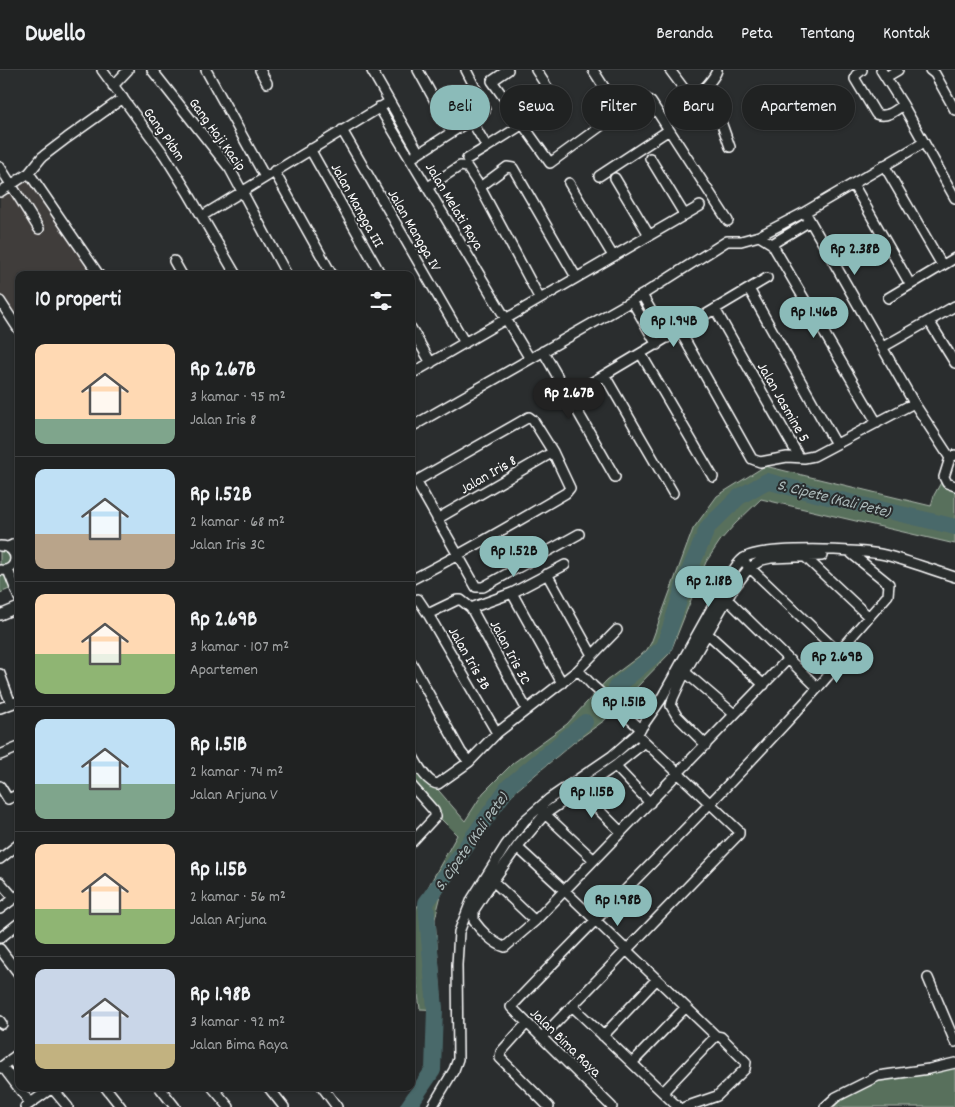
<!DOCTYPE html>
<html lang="id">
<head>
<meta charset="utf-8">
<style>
	body { margin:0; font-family:Dekko,sans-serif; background:#2d2f2f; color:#f1f3f6; height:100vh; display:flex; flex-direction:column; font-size:19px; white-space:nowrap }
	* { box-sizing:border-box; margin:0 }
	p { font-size:16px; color:#a2a4a5 }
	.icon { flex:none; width:28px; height:28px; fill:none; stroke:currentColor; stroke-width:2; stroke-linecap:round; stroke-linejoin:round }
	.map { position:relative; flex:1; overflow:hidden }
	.side { position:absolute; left:15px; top:201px; width:400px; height:820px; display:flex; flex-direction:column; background:#202222; border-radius:10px; box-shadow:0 1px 4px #0004,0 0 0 1px #3d3f40 }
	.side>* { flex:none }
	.guide { position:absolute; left:430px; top:15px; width:450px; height:45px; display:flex; gap:10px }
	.price { position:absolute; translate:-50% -42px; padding:0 11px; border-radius:18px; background:#8bbbb9; color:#111; font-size:16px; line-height:32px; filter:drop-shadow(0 1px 2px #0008) }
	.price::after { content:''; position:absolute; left:50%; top:30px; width:15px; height:11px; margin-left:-8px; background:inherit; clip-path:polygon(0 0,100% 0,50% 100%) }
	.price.active { background:#222; color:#fff }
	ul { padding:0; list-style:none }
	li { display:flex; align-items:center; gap:15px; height:125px; padding:0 20px }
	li+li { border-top:1px solid #3d3f40 }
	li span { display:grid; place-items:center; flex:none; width:140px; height:100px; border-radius:10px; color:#555 }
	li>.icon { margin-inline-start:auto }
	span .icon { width:60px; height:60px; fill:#fffc; stroke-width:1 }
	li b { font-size:21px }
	h2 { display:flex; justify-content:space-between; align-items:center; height:60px; padding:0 20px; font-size:21px }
	.tag { padding:0 18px; border-radius:22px; background:#202222; box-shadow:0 1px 4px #0004,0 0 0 1px #3d3f40; font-size:18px; line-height:45px }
	.tag.active { background:#8bbbb9; color:#111 }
	header { display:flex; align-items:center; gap:30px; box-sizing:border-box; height:70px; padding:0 25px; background:#202222; border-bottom:1px solid #3d3f40 }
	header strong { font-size:24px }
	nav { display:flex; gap:28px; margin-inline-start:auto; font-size:18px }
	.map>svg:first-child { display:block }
</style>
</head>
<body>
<header>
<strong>Dwello</strong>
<nav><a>Beranda</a><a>Peta</a><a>Tentang</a><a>Kontak</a></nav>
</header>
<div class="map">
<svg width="955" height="1037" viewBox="0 0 955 1037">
	<rect width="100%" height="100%" fill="#2a2d2e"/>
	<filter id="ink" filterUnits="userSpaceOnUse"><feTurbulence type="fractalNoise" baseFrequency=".02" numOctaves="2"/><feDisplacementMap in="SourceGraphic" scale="10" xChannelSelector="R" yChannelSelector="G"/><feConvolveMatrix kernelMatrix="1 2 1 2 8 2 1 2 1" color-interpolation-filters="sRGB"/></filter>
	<g filter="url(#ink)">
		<path fill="#403d3b" d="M 29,103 L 99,205 L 19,205 L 19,260 L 0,231 L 0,122 Z"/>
		<path fill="#596f5b" stroke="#acb7ad" d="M 765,396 L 931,436 L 934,425 L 944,407 L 955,416 L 955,474 L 761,429 L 735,454 L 720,471 L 706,492 L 670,583 L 605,650 L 573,673 L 517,720 L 487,754 L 458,796 L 441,825 L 435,849 L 442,940 L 420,939 L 411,873 L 411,848 L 457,765 L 435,743 L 411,715 L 411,684 L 427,707 L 465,751 L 483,723 L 513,693 L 567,654 L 606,611 L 646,581 L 651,573 L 693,459 L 717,426 Z
			M 19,472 L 19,515 L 0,523 L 0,476 Z
			M 955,993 L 955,1037 L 825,1037 L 878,1006 Z"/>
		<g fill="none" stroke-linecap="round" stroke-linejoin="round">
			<path stroke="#4a696b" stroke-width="16" d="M 616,617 L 664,577 L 687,506 L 708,457 L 739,427 L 767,411 C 829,429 893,441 955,457
				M 408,1037 L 433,1000 L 435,939 L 426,833 L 509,716 L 585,652"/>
			<g stroke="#fff" stroke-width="12">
				<path id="street" d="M 102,0 L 165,86 L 187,121 L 236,205
					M 152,0 L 230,99 L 287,205
					M 206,0 L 265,107
					M 260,0 L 267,13
					M 418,0 L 452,62
					M 508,0 L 492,11 L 550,93 L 620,42 L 593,0
					M 536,0 L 551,23
					M 670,0 L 687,23 C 690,24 692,25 695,24 C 703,22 715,7 717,0
					M 862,0 L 856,5 L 855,9 L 876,44 C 887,48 895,41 903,35
					M 881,0 L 903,35 L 955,128
					M 930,0 L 935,4 L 955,40
					M 372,1 L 419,83
					M 886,7 L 898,0
					M 113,16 L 128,0
					M 701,20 L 719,46 L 730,77
					M 379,37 L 530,289
					M 620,42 L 641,28 L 647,29 L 651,32 L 728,151
					M 471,50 L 487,77 L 517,58
					M 342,60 L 465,273
					M 923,73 L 805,142 L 914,333 L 950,388 L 955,385
					M 310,79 L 381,205
					M 650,88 L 684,144
					M 410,89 L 485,41 L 483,33 L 466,0
					M 467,89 L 487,77
					M 884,95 L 942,195
					M 0,97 L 39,159
					M 274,101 L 332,205
					M 29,103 L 99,205
					M 599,106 L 669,60
					M 615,108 L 649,165
					M 569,113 L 613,186
					M 853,114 L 910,214
					M 428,117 L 460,96 L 467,97 L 480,117 L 540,229
					M 480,117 L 507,97 L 513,98 L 576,207
					M 0,122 L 29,103 L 42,87 L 67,68 L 123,28
					M 805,142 L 759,166 L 772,174 L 810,151
					M 202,146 L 389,32
					M 772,174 L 877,353
					M 174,191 L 182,205
					M 749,219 L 836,374
					M 642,225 L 667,268
					M 888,228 L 955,188
					M 0,231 L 19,260
					M 632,231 L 657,275
					M 715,239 L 799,387
					M 929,251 L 955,293
					M 411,258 L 431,293
					M 680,261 L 752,389 L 760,392 L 787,387 L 804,388 L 814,386 L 914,333
					M 883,277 L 955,236
					M 543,281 L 615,407
					M 641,284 L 713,407
					M 411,304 L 700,136
					M 605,306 L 673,423
					M 569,326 L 767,208
					M 411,357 L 642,225 L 727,171 L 741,171 L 759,166
					M 950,388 L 944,407 L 947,413 L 955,416
					M 416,411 L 476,517 L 483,517 L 579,464
					M 411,414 L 529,347 L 533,350 L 553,382 L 570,418 L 566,423 C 515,453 464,483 411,510
					M 437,449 L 553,382
					M 0,476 C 21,476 19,503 0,500
					M 8,477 L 19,472
					M 803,485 L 869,547
					M 746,494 L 838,582
					M 8,500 L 19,528
					M 547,504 L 592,585
					M 512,523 L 562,613
					M 727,529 L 818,618
					M 411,531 L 418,529 L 428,544 L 497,663
					M 471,538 L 512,523 L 565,495
					M 428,544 L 457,530 L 461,530 L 471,538 L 527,640
					M 0,545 L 19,537
					M 708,564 L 764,615
					M 411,592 L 461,682 L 469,692
					M 578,600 L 593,616 L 641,659
					M 685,602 L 734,644
					M 0,604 L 11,634
					M 0,638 L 19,631
					M 645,672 L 615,696 L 545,744 L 517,777 L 493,811 L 474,840 L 474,851 C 481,861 494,874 505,877 L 535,851 L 788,589
					M 706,675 L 677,646 L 671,636 L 673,628 L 685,602 L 733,519 L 749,498 L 762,490 L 771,488 L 822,486
					M 411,683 C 417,693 426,713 438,714 L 469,692 L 497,663 L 578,600 L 617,560
					M 0,685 L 19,677
					M 615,696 L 650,733
					M 411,715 L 434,741 L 436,746 L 411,773
					M 0,716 L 8,729 L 19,724
					M 579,720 L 621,762
					M 545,744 L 594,790
					M 517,777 L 565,821 L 716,966 L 721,967 L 746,992 L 745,999 L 717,1026 L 685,1037
					M 0,789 L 19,774
					M 493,811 L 535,851
					M 0,812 L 14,828
					M 0,839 L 19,825
					M 0,868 L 19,853
					M 0,879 L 19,904
					M 928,908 L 955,972
					M 572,936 L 678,1037
					M 0,951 L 2,954
					M 527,953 L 501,982 L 500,988 L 549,1037
					M 603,966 L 657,909
					M 542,967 L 739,764 L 739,761 L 641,668
					M 11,989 L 19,999
					M 632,993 L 686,937
					M 2,996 L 30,1033
					M 0,998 L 19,983
					M 52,1018 L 68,1037
					M 106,1018 L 121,1037
					M 160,1018 L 175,1037
					M 213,1018 L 229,1037
					M 269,1018 L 284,1037
					M 323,1018 L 337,1037
					M 663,1022 L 716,966
					M 25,1037 L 52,1018
					M 432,1037 L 454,1000 L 458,989 L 457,895 L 459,862 L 472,829 L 506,775 L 525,750 L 549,729 L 612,686 L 637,664 L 660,631 L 728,509 C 732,502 737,493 744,488 C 763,476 861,479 885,485 C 909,491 932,500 955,507
					M 612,1037 L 511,937 C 593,851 678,769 759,682 C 787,651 816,622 842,589 L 838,582 L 888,525 L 889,514 L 852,484 L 853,482
					M 825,1037 L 836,1027 L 878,1006 L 929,999 L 955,993"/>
			</g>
			<use href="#street" stroke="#2a2d2e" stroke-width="9"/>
		</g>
	</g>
	<g text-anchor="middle" stroke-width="4" stroke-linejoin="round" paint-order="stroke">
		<g font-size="15" fill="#fff" stroke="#2a2d2e">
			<text transform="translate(165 64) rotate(55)" y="5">Gang Pkbm</text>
			<text transform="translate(218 64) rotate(54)" y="5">Gang Haji Kacip</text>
			<text transform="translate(358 135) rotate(61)" y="5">Jalan Mangga III</text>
			<text transform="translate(455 136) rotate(59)" y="5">Jalan Melati Raya</text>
			<text transform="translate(415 160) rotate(60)" y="5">Jalan Mangga IV</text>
			<text transform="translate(784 332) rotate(60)" y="5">Jalan Jasmine 5</text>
			<text transform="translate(488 404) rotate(-30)" y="5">Jalan Iris 8</text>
			<text transform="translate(511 582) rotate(62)" y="5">Jalan Iris 3C</text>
			<text transform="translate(470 588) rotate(60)" y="5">Jalan Iris 3B</text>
			<text transform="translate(566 972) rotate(44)" y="5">Jalan Bima Raya</text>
		</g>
		<g font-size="16" font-style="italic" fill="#aebcbc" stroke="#2a2d2e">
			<text transform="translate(834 427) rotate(14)" y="6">S. Cipete (Kali Pete)</text>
			<text transform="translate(470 771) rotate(-55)" y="6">S. Cipete (Kali Pete)</text>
		</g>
	</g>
</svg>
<b class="price" style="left:855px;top:206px">Rp 2.38B</b>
<b class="price" style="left:814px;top:269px">Rp 1.46B</b>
<b class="price" style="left:674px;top:278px">Rp 1.94B</b>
<b class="price active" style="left:569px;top:350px">Rp 2.67B</b>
<b class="price" style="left:514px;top:508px">Rp 1.52B</b>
<b class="price" style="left:709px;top:538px">Rp 2.18B</b>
<b class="price" style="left:837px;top:614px">Rp 2.69B</b>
<b class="price" style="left:624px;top:659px">Rp 1.51B</b>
<b class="price" style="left:592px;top:749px">Rp 1.15B</b>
<b class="price" style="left:618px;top:857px">Rp 1.98B</b>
<div class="guide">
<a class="tag active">Beli</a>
<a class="tag">Sewa</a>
<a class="tag">Filter</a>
<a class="tag">Baru</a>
<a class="tag">Apartemen</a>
</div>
<section class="side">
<h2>10 properti<svg class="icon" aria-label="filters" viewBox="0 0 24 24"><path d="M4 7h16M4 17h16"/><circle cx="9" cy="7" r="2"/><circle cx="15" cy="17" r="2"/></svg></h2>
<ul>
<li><span style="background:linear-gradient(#ffd9b3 75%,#7fa58c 0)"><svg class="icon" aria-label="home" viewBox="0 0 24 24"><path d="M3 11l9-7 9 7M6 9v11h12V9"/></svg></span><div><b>Rp 2.67B</b><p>3 kamar · 95 m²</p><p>Jalan Iris 8</p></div></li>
<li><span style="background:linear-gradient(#bfe0f5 65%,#b9a48a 0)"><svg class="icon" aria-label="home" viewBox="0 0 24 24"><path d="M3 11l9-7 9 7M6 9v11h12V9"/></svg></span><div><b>Rp 1.52B</b><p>2 kamar · 68 m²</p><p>Jalan Iris 3C</p></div></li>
<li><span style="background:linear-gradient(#ffd9b3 60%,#8fb573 0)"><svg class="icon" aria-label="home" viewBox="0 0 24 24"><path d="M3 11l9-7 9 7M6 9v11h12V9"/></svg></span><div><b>Rp 2.69B</b><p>3 kamar · 107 m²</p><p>Apartemen</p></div></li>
<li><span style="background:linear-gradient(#bfe0f5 65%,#7fa58c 0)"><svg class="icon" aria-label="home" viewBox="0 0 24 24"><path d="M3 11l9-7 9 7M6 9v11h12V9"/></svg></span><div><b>Rp 1.51B</b><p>2 kamar · 74 m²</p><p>Jalan Arjuna V</p></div></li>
<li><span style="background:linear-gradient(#ffd9b3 65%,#8fb573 0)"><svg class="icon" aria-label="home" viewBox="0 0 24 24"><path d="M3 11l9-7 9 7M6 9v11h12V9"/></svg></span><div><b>Rp 1.15B</b><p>2 kamar · 56 m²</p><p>Jalan Arjuna</p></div></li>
<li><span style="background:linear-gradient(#c9d6e8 75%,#c2b280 0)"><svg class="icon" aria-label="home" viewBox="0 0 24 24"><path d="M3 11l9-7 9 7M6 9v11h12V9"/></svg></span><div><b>Rp 1.98B</b><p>3 kamar · 92 m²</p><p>Jalan Bima Raya</p></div></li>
</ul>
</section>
</div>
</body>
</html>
